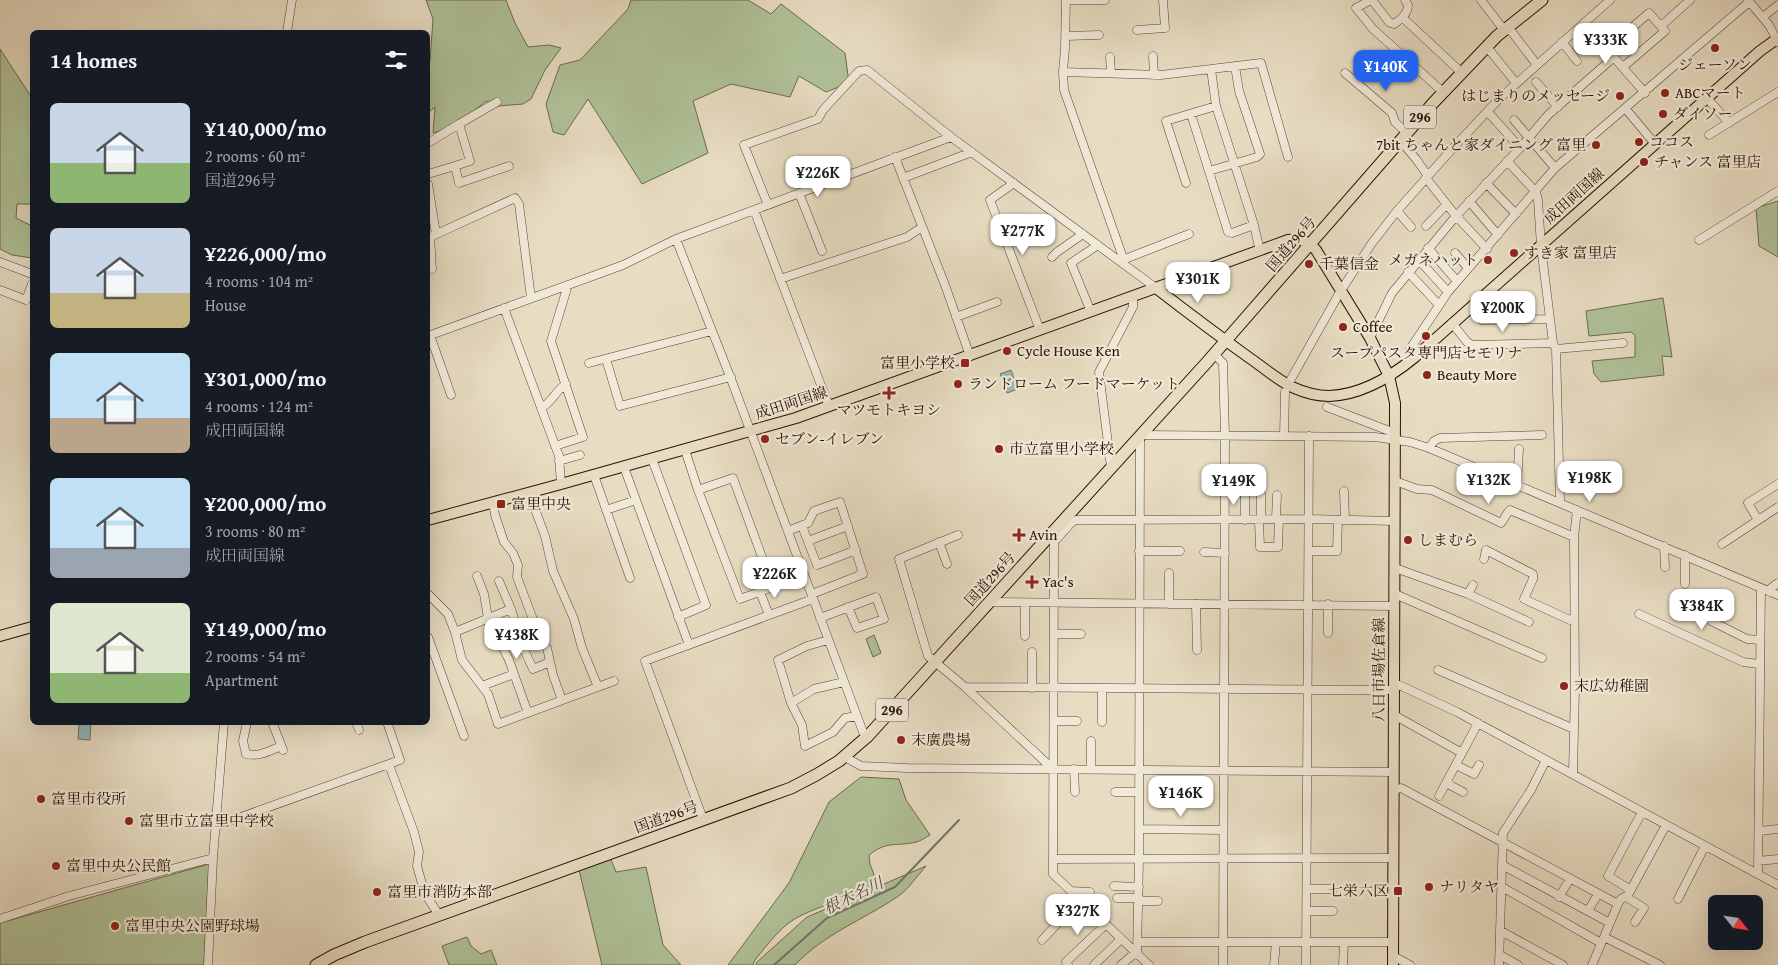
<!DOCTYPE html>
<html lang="en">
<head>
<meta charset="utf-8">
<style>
	body { margin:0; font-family:"Gentium Book Plus","Noto Serif JP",serif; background:#242831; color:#f1f3f6; height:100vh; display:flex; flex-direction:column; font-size:19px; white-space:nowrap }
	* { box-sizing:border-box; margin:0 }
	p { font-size:16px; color:#9ea1a6 }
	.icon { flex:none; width:28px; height:28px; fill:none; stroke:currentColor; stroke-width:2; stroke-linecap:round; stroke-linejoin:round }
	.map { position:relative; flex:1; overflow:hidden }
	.side { position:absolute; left:30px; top:30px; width:400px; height:695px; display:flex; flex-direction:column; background:#171b24; border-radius:8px; box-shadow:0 5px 20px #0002 }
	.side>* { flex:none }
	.needle { width:32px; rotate:120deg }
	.fabs { position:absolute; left:1708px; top:895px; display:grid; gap:10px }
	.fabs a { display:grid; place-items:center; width:55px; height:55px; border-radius:8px; background:#171b24; box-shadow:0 5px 20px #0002; font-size:25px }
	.price { position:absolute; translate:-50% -42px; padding:0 11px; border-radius:10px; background:#fff; color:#222; font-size:16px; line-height:32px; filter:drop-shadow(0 1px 2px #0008) }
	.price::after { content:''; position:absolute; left:50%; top:30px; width:15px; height:11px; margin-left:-8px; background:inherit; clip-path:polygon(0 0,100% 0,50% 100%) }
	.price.active { background:#2563eb; color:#fff }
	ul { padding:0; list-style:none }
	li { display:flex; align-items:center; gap:15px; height:125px; padding:0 20px }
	li span { display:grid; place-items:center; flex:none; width:140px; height:100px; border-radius:8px; color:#555 }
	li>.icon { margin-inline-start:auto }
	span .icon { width:60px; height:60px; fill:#fffc; stroke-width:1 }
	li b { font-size:21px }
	h2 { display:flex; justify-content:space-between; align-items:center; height:60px; padding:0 20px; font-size:21px }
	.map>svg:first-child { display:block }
</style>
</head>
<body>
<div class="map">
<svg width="1778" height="965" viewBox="0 0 1778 965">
	<rect width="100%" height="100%" fill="#e8ddc3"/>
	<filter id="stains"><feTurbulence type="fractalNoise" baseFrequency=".004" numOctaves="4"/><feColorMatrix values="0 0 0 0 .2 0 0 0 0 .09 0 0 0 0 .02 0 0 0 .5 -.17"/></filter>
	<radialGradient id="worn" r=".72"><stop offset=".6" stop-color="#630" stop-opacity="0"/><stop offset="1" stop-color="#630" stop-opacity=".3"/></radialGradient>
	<path fill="#b0c298" stroke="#6e694c" d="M 426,0 L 506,0 L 515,23 L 528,47 L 549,45 L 561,48 L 545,70 L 531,99 L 523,104 L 498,106 L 486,101 C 470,114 454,128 433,133 L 435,107 L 428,113 L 428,62 L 430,61 L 433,19 Z
		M 631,0 L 748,0 L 771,14 L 781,4 L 845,53 L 849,83 L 826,92 L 799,76 L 790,97 L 731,84 L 693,101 L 708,153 L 642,184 L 588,99 L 564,135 L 553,132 L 546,104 L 560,65 L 580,60 L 628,9 Z
		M 0,49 L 32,98 L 32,204 L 17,204 L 16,218 L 32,226 L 32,258 L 12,255 L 0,249 Z
		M 1778,201 L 1778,257 L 1759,246 L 1756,208 Z
		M 1663,298 L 1672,357 L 1662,356 L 1664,375 L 1601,382 L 1594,374 L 1592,361 L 1635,357 L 1635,335 L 1631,332 L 1589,336 L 1586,311 Z
		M 874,635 L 881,653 L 873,657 L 866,639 Z
		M 861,777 L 899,779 L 906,800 L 930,835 C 926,837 921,841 916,842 C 896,847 888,840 869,855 L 870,864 L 877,883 C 853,898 827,903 802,915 C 782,924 769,943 755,960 L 753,965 L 728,965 L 789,883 L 829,802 Z
		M 610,857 L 616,872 L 646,867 L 663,945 L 681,965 L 602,965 L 579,870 Z
		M 209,864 L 204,965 L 0,965 L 0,923 Z
		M 926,866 C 917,876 908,890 897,897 C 863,920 824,934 795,965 L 756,965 L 757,962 L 807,917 Z
		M 467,937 L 471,946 L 481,954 L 491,950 L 497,965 L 449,965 L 442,946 Z"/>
	<path fill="#99babb" stroke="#6d7670" d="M 1011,370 L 1018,389 L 1007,393 L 1000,374 Z
		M 79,723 L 91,723 L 90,740 L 78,739 Z"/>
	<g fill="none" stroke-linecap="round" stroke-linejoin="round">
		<path stroke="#6d7670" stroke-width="2" d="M 774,965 L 827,918 L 895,887 L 959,820"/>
		<g stroke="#5a4331" stroke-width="9">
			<path id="minor" d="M 1066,0 L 1065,48 L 1063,72 L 1064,90 L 1122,255 L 1120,261
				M 1066,0 L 1105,0
				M 1371,0 L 1356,8 L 1373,29 L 1443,92
				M 1372,0 L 1389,22 L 1394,24 C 1401,19 1408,14 1408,5 L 1405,0
				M 1481,0 L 1504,30
				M 1748,0 L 1769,25 L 1778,42
				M 1763,17 L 1778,5
				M 1403,18 L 1462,73
				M 1584,23 L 1645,93
				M 1661,26 L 1690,0
				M 1508,27 L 1537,65
				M 1137,30 L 1165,28 L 1163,0
				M 287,32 L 292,0
				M 1066,36 L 1099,35
				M 1562,42 L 1577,61
				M 1487,47 L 1516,83
				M 1607,49 L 1649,13 L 1665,31 L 1623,67
				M 1153,56 L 1154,75
				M 1110,57 L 1111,73
				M 1211,69 L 1216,106 L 1254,225 L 1260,251
				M 1063,72 L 1161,75 L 1261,63 L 1288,157
				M 1345,73 L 1392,113 L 1395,122 L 1406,132
				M 1536,82 L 1558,107
				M 1707,98 L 1729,123
				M 497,102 L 459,124 L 470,161 L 455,166 L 459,183 L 509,166
				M 1625,108 L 1655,144
				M 1488,112 L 1520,148
				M 1191,114 L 1228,232 L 1232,233 L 1254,225
				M 1514,120 L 1555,168
				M 1709,135 L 1778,92
				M 1400,140 L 1416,159 L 1428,176
				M 428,143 L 459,124
				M 895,157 L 945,285 L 970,356
				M 1507,161 L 1536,192 L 1538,200 L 1541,246 L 1550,319 L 1553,343 L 1556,349 L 1560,503
				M 1209,171 L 1257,157 L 1260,154 L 1239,91 L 1235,66
				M 428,174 L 455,166
				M 903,178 L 972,152
				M 1426,178 L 1456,216 L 1487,249
				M 1014,183 L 990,200 L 1040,330
				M 1186,183 L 1166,121 L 1216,106
				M 1486,183 L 1516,214
				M 428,184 L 436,234
				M 799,193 L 822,251
				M 1469,201 L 1498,235
				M 768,205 L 744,145 L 818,119 L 823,110 L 859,71 L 867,70 L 951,137 L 1156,288
				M 754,210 L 829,406
				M 1397,211 L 1411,227
				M 1426,226 L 1446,205
				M 430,237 L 432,269
				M 428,238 L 515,198 L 519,204 L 531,298
				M 676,239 L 731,379 L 863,732 L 868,736
				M 1699,240 L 1778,191
				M 1428,248 L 1457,281
				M 1455,253 L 1468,268
				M 1052,257 L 1057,252 L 1083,234
				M 1419,260 L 1448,292
				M 1120,261 L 1189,234
				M 0,262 L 32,274
				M 1408,272 L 1439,305
				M 780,279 L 907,237 L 922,227
				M 0,290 L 26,300 L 32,284
				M 504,308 L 559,456 L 561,484
				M 1470,308 L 1482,320 L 1550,319
				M 1091,312 L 1071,263 L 1098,245
				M 956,317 L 997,302
				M 1452,323 L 1467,342 L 1473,345 L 1553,343
				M 430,335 L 451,395
				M 428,336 L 623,265 L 676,239 L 951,137
				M 1370,338 L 1392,293 L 1456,216 L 1520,148 L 1548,115 L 1614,57
				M 1556,349 L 1623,343
				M 1214,354 L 1223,363 L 1225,436 L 1223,965
				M 1415,357 L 1410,349 L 1448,292 L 1555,168 L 1749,2
				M 606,359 L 620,406 L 731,377
				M 589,363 L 712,331
				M 1291,379 L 1340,292 L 1372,243 L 1397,211 L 1452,149 L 1499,99 L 1610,0
				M 1327,407 L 1392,432
				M 541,408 C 551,404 556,390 566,384
				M 1284,436 L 1285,392
				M 555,446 L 583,437 L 551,341 L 568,285
				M 1429,448 L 1434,441 L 1440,438 L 1542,435
				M 685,450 L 698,490 L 740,599 L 773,587 L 733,478 L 698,490
				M 652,459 L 706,605 L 678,617
				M 559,461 L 580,455
				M 624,467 L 689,645
				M 1111,467 L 1099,372 L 1133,307 L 1133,296
				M 594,475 L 630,578
				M 1395,481 L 1417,489 L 1432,490 L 1499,522 L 1501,523 C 1505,519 1506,513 1510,510 L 1574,537
				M 1517,485 L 1519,449
				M 1344,491 L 1345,520
				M 529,493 L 545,536 L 553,571 L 574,619 L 582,648 L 598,687
				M 493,502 L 495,515 L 504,542 L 513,553 L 518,565 L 517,577 L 542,643 L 547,648 L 553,675 L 562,700
				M 606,510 L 636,500
				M 1276,519 L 1277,495
				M 1245,520 L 1245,493
				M 1259,520 L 1260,547 L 1278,547 L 1279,519
				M 1261,520 L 1261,494
				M 1758,520 L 1748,503 L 1778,484
				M 802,526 L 817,565 L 856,550
				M 788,531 L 808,523 L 814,511 L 840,502 L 863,574 L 812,594
				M 958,535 L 899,559 L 928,656 L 965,687 L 1054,770
				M 808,541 L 848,526
				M 939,542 L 947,564
				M 1722,544 L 1778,507
				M 1664,546 L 1665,567
				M 1139,551 L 1180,551
				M 1309,551 L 1337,551 L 1338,520
				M 1204,552 L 1225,553
				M 1685,555 L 1685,584
				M 1484,559 L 1486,550 L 1533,574 L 1533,579 L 1524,599 L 1570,620 L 1574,620
				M 1395,568 L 1468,594 L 1529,622
				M 1169,573 L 1169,604
				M 477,576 L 484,594 L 488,618 L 509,660 L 528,713
				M 760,592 L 769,615
				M 1770,592 L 1771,588 L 1778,583
				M 428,594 L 448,614 L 455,632 L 462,660 L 488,694 L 498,724 L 614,681
				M 1395,594 L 1542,658
				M 1468,594 L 1473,585
				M 989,602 L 1395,606
				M 1025,603 L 1025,636
				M 1196,604 L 1197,650
				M 511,609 L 523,647 L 533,669 L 550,662
				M 1639,614 L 1743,662 L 1759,664
				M 820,618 L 876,597 L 884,619 L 857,628 L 848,607
				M 1711,621 L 1747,639 L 1760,640
				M 455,632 L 511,609 L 499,581
				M 1328,633 L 1328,604
				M 1055,634 L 1081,634
				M 428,637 L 464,736
				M 828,640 L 807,646 L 778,660 L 791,703 L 802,725 L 805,746 L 833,732 L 845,718 L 857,716
				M 1438,670 L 1574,729
				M 482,686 L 514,674
				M 965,687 L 1390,690 L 1399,685 L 1457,712 L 1778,885
				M 1032,688 L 1032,652
				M 1102,688 L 1102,722
				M 791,703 L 814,689 L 844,682
				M 1394,715 L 1462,753
				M 1055,721 L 1077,721
				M 247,722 L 243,741 L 246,754 C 258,757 270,751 281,746
				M 272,722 L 283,750
				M 356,722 L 359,730
				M 845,757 L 861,766 L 907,768 L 1394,772
				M 389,765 L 414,832 L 419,852 L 417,866 L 425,894 L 439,915
				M 1456,765 L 1474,774 L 1479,765
				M 1074,769 L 1075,792
				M 1091,769 L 1091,741
				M 1573,774 L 1575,687 L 1574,537 L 1577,510
				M 1446,783 L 1463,792
				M 1394,790 L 1401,788 L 1618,904
				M 1115,792 L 1139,792
				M 1439,796 L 1478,723
				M 703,819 L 645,661 L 813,599
				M 216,826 L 400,760 L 387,722
				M 1139,829 L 1223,830
				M 1759,831 L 1778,829
				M 1053,859 L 1393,858
				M 1758,861 L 1778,859
				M 1502,865 L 1610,923
				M 1758,874 L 1761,588
				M 1114,886 L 1139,887
				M 1502,887 L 1601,943
				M 1307,889 L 1333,889
				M 1631,890 L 1608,876 L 1642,812
				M 1071,891 L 1090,892
				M 1559,897 L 1570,879
				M 1626,897 L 1644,908 L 1635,922
				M 1117,898 L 1139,898
				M 1678,899 L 1705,846
				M 1139,901 L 1158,901
				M 1307,911 L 1333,911
				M 1588,911 L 1598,894
				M 0,919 L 69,896 L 213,858
				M 1501,931 L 1563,965
				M 1604,937 L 1660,965
				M 1042,940 L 1072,908 L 1078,898
				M 1138,942 L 1393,942
				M 1137,955 L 1139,858 L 1140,435 L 1375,437 L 1410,442 L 1429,448 L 1778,595
				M 1500,955 L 1518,965
				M 1393,956 L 1410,965
				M 208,965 L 213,858 L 224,722
				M 1068,965 L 1066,962 L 1105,925
				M 1094,965 L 1120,940
				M 1121,965 L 1135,953
				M 1149,965 L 1053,874 L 1054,542 L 1072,522 L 1076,520 L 1309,519 L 1395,521
				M 1274,965 L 1276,942
				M 1306,965 L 1309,436
				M 1343,965 L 1344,942
				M 1499,965 L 1503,833 L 1531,790 L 1546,760
				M 1592,965 L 1618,904 L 1621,899 L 1628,895 L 1666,825"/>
		</g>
		<g stroke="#2b1000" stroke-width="12">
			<path id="major" d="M 1156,288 C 1187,312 1219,336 1251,359 C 1264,368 1278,380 1292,387 C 1303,392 1318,396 1329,396 C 1361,395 1392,376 1415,357 L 1760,51 L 1778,38
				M 428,520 L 561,484 L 796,418 L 1288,240 C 1301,238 1307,241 1316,250 L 1370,338 L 1389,376 L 1395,403 L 1393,965
				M 0,636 L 32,627"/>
		</g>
		<g stroke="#2b1000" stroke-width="13">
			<path id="highway" d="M 316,965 L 334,955 L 365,942 L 791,788 L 816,775 L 839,761 L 868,736 L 1208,361 L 1434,102 L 1497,36 L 1542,0"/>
		</g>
		<use href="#minor" stroke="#f0e9d8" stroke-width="8"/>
		<use href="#major" stroke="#e8ddc3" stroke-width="10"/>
		<use href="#highway" stroke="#e8ddc3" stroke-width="11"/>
	</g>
	<g fill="#8f2418" stroke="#f0e9d8" stroke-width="2">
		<circle cx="1715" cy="48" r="5"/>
		<circle cx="1665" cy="93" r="5"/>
		<circle cx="1620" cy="96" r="5"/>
		<circle cx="1663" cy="114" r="5"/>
		<circle cx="1639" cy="142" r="5"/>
		<circle cx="1596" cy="145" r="5"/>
		<circle cx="1644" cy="162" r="5"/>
		<circle cx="1514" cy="253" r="5"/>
		<circle cx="1488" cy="260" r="5"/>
		<circle cx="1309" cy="264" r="5"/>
		<circle cx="1343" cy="327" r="5"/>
		<circle cx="1426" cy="336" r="5"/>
		<circle cx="1007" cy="351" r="5"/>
		<rect x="960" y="358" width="10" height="10" rx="2.5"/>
		<circle cx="1427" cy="375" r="5"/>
		<circle cx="958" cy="384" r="5"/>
		<path d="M886.5 385.5h5v5h5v5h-5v5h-5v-5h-5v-5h5z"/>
		<circle cx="765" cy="439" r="5"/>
		<circle cx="999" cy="449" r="5"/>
		<rect x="496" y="499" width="10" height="10" rx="2.5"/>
		<path d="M1016.5 527.5h5v5h5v5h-5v5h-5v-5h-5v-5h5z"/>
		<circle cx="1408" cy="540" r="5"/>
		<path d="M1029.5 574.5h5v5h5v5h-5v5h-5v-5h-5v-5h5z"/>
		<circle cx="1564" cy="686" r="5"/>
		<circle cx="901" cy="740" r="5"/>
		<circle cx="41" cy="799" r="5"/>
		<circle cx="129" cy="821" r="5"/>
		<circle cx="56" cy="866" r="5"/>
		<circle cx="1429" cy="887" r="5"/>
		<rect x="1393" y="886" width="10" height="10" rx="2.5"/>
		<circle cx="377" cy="892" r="5"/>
		<circle cx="115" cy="926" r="5"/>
	</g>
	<g text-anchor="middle" stroke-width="4.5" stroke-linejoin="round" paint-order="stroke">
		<g fill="#f0e9d8" stroke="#665141" stroke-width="1">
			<rect x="1404" y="105.5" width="32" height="23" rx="4"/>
			<rect x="876" y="698.5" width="32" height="23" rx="4"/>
		</g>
		<g font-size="14" font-weight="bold" fill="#2b1000">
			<text x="1420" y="122">296</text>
			<text x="892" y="715">296</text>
		</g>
		<g font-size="15" fill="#2b1000" stroke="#f0e9d8" text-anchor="start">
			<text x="1715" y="70" text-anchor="middle">ジェーソン</text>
			<text x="1675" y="98">ABCマート</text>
			<text x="1610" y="101" text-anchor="end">はじまりのメッセージ</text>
			<text x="1673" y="119">ダイソー</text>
			<text x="1649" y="147">ココス</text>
			<text x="1586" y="150" text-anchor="end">7bit ちゃんと家ダイニング 富里</text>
			<text x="1654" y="167">チャンス 富里店</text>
			<text x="1524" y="258">すき家 富里店</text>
			<text x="1478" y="265" text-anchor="end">メガネハット</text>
			<text x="1319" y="269">千葉信金</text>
			<text x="1353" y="332">Coffee</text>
			<text x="1017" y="356">Cycle House Ken</text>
			<text x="1426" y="358" text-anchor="middle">スープパスタ専門店セモリナ</text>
			<text x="955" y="368" text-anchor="end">富里小学校</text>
			<text x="1437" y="380">Beauty More</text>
			<text x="968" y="389">ランドローム フードマーケット</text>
			<text x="889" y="415" text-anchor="middle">マツモトキヨシ</text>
			<text x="775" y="444">セブン-イレブン</text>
			<text x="1009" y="454">市立富里小学校</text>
			<text x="511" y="509">富里中央</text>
			<text x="1029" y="540">Avin</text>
			<text x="1418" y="545">しまむら</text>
			<text x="1042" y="587">Yac's</text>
			<text x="1574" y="691">末広幼稚園</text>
			<text x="911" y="745">末廣農場</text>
			<text x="51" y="804">富里市役所</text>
			<text x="139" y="826">富里市立富里中学校</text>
			<text x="66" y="871">富里中央公民館</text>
			<text x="1439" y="892">ナリタヤ</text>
			<text x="1388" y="896" text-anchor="end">七栄六区</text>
			<text x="387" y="897">富里市消防本部</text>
			<text x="125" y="931">富里中央公園野球場</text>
		</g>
		<g font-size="15" fill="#2b1000" stroke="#f0e9d8">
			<text transform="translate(1574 196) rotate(-42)" y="5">成田両国線</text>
			<text transform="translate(1291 244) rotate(-49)" y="5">国道296号</text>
			<text transform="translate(791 403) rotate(-18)" y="5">成田両国線</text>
			<text transform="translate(990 579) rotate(-48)" y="5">国道296号</text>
			<text transform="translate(1379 670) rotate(-90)" y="5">八日市場佐倉線</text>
			<text transform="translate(666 817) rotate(-20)" y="5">国道296号</text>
		</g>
		<g font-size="16" font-style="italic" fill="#524c41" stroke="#f0e9d8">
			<text transform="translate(853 895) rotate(-26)" y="6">根木名川</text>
		</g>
	</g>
	<rect width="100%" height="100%" filter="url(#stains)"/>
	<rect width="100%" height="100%" fill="url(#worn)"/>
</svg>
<div class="fabs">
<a><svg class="needle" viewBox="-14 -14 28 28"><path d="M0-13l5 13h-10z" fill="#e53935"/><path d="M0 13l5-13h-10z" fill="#9ea1a6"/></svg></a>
</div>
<b class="price" style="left:1606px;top:65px">¥333K</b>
<b class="price active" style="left:1386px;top:92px">¥140K</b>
<b class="price" style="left:818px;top:198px">¥226K</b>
<b class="price" style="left:1023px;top:256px">¥277K</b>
<b class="price" style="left:1198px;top:304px">¥301K</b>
<b class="price" style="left:1503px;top:333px">¥200K</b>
<b class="price" style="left:1590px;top:503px">¥198K</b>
<b class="price" style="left:1489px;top:505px">¥132K</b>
<b class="price" style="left:1234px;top:506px">¥149K</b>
<b class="price" style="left:775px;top:599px">¥226K</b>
<b class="price" style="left:1702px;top:631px">¥384K</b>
<b class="price" style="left:517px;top:660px">¥438K</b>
<b class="price" style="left:1181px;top:818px">¥146K</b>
<b class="price" style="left:1078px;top:936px">¥327K</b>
<section class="side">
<h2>14 homes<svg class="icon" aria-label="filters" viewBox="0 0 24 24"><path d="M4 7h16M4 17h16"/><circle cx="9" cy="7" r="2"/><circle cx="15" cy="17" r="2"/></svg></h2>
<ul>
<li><span style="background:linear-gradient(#c9d6e8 60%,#8fb573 0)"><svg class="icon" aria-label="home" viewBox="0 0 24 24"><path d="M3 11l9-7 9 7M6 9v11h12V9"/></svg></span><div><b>¥140,000/mo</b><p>2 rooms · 60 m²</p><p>国道296号</p></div></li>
<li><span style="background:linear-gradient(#c9d6e8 65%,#c2b280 0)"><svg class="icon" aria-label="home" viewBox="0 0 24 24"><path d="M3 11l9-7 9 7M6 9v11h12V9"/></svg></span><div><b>¥226,000/mo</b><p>4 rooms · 104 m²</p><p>House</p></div></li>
<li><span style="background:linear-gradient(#bfe0f5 65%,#b9a48a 0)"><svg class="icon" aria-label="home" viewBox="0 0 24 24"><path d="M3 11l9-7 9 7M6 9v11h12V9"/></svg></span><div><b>¥301,000/mo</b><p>4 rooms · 124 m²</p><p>成田両国線</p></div></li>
<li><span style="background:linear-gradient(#bfe0f5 70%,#9aa5b1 0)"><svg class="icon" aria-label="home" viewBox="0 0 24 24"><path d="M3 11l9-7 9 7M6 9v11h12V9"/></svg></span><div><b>¥200,000/mo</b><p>3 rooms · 80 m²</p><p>成田両国線</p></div></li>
<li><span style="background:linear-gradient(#dfe7d0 70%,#8fb573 0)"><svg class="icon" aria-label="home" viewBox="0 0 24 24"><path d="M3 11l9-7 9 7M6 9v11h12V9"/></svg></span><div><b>¥149,000/mo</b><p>2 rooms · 54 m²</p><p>Apartment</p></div></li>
</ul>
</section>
</div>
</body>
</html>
